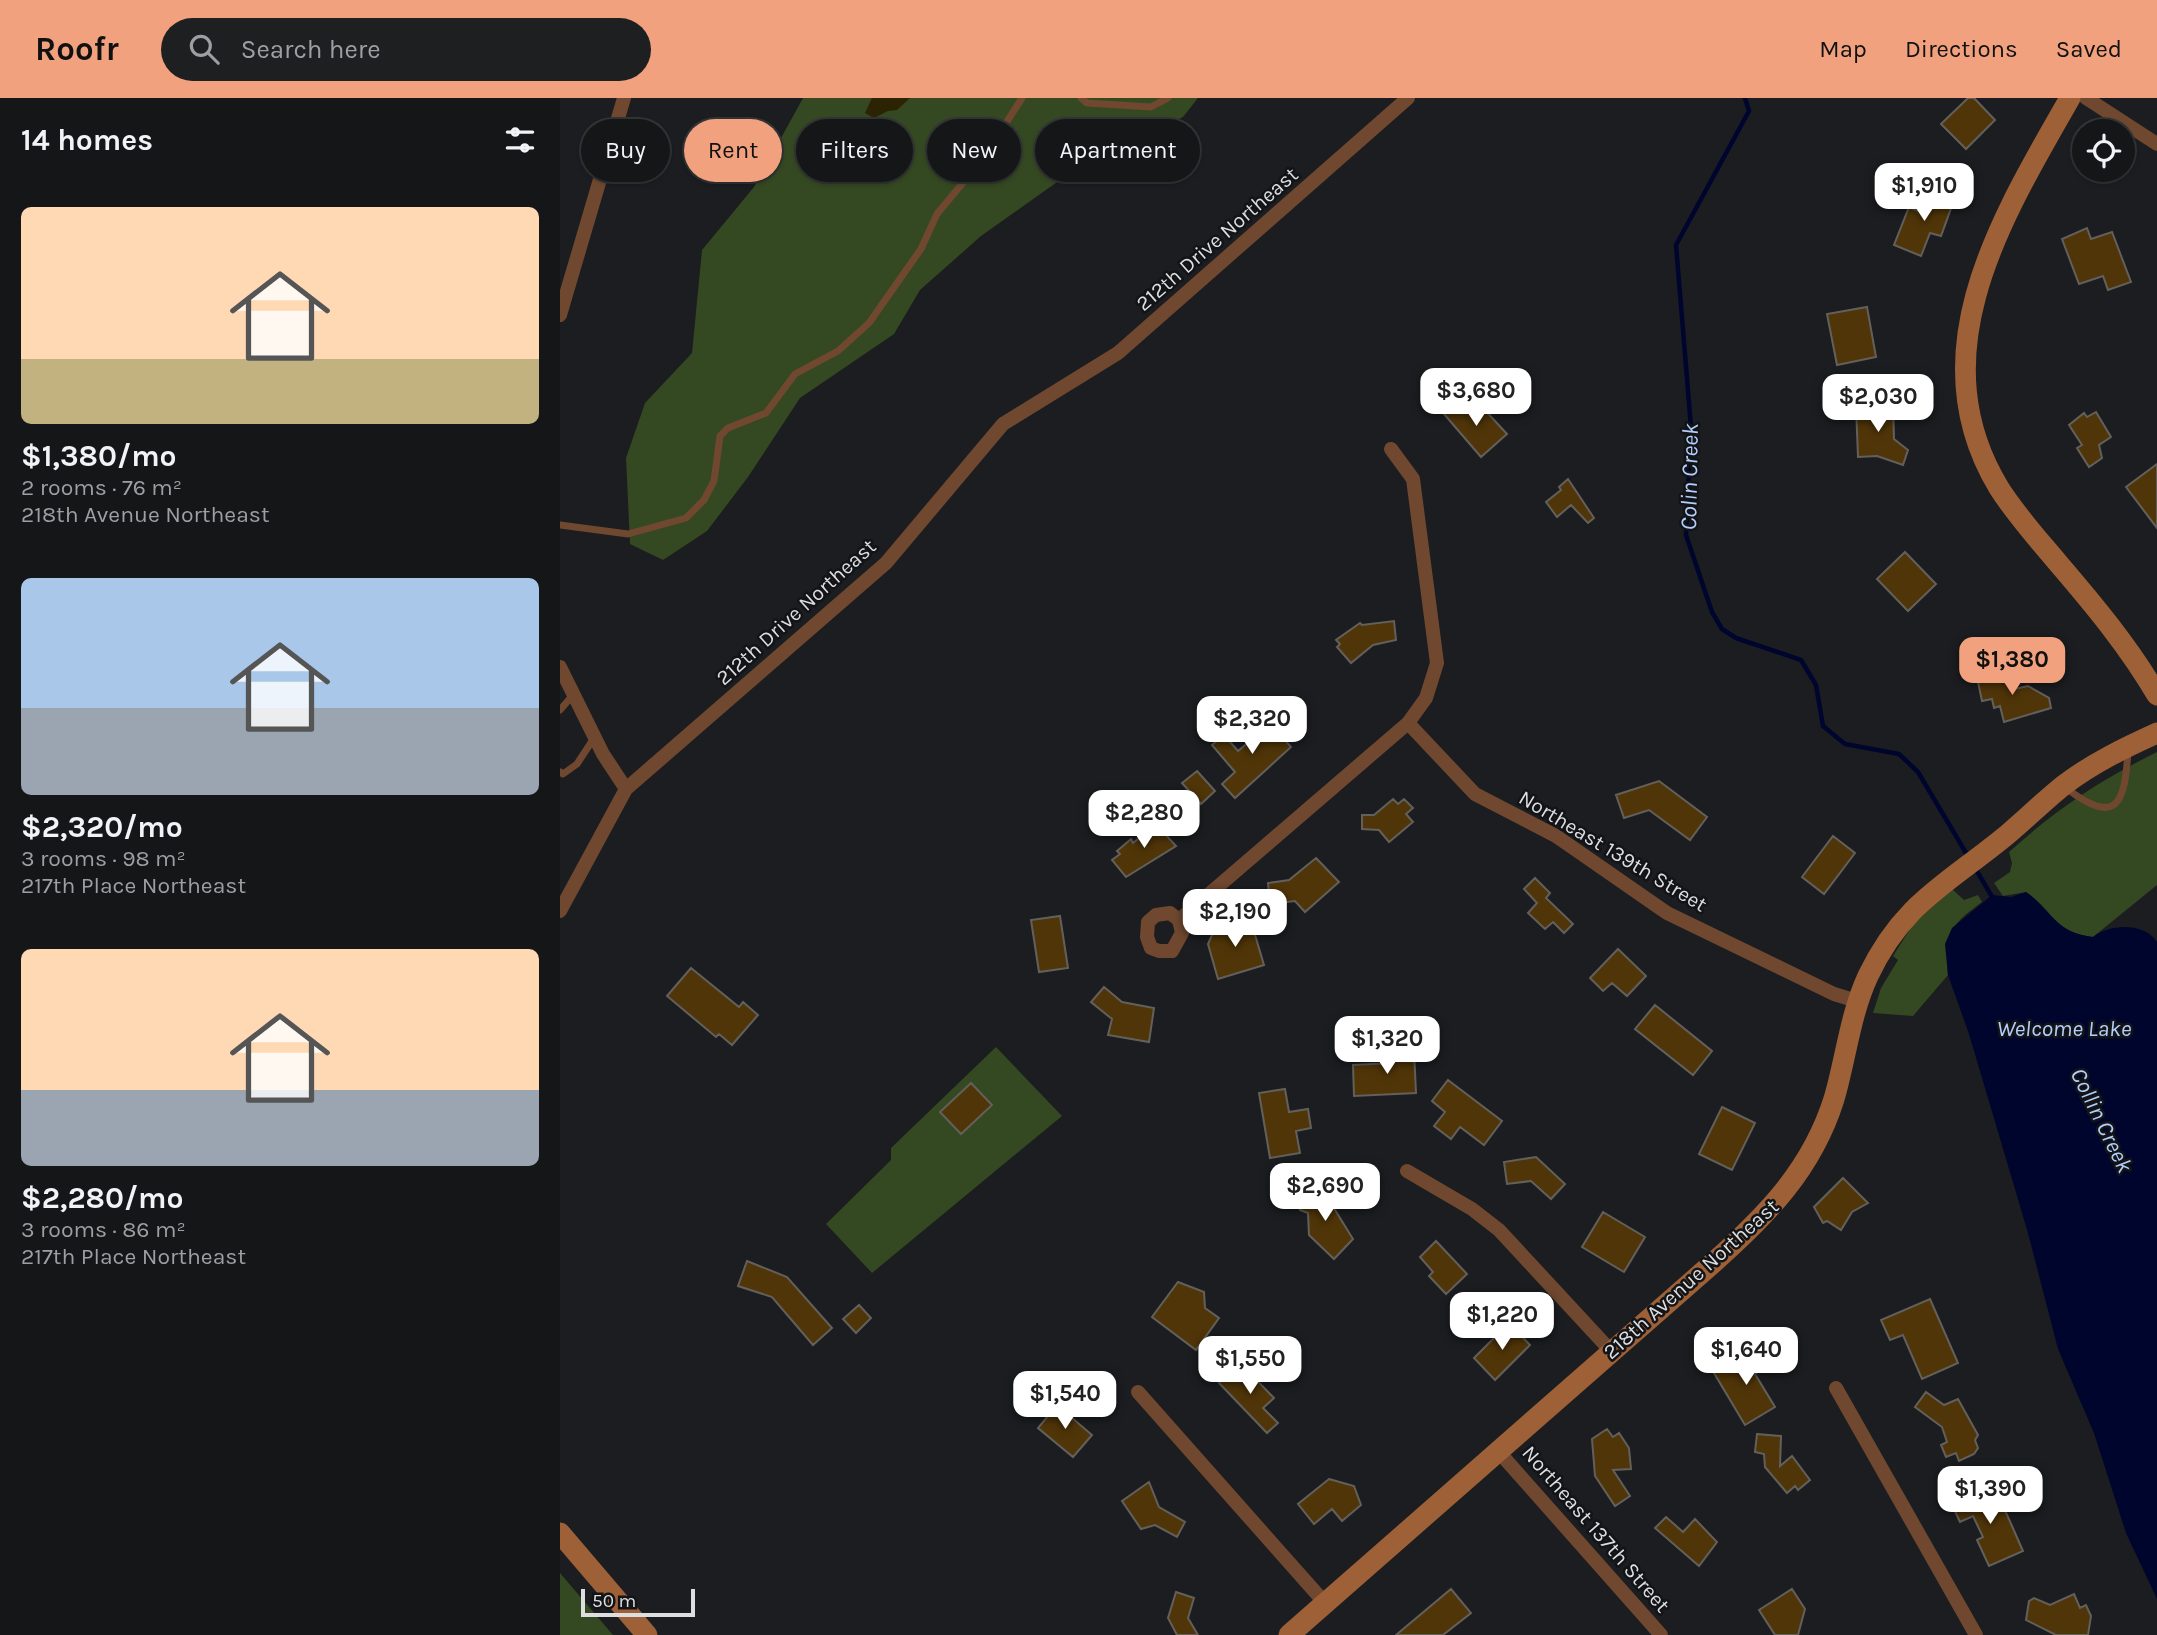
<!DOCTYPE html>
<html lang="en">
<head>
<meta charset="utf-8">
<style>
	body { margin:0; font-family:Karla,sans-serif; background:#1d1f21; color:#f1f3f6; height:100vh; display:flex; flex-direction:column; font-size:26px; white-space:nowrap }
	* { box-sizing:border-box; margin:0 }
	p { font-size:23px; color:#9d9fa2 }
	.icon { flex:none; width:38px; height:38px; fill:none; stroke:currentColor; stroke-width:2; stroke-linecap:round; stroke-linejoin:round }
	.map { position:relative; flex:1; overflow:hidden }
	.details { display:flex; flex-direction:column; background:#141618; width:560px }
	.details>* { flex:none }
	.top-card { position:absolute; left:21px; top:21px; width:665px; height:63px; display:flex; gap:14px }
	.buttons { position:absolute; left:1512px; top:21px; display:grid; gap:14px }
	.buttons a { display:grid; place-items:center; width:63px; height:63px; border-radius:50%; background:#141618; box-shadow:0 2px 5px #0004,0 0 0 2px #333537; font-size:35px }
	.scale { position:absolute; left:21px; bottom:18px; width:114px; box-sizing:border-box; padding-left:7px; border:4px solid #dddee0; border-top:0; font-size:19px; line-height:24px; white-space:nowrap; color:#dddee0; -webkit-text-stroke:5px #121417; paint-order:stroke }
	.price { position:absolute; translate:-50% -60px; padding:0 16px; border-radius:14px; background:#fff; color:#222; font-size:23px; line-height:46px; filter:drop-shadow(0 2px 4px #0008) }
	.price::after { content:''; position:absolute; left:50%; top:42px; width:21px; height:16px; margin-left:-10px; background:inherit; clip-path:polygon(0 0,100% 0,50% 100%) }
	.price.current { background:#f1a17d; color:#111 }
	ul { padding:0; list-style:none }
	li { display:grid; align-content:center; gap:14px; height:371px; padding:0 21px }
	li span { display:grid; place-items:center; height:217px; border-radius:10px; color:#555 }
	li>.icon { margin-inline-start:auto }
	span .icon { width:126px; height:126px; fill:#fffc; stroke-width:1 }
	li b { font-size:30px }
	h2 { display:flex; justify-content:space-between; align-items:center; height:84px; padding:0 21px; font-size:30px }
	.chip { padding:0 24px; border-radius:32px; background:#141618; box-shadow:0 2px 5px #0004,0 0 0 2px #333537; font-size:24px; line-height:63px }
	.chip.current { background:#f1a17d; color:#111 }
	header { display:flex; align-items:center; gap:42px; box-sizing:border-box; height:98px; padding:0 35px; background:#f1a17d; color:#111 }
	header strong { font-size:33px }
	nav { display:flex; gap:38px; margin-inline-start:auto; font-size:24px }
	.search { width:490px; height:63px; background:#1d1f21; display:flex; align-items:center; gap:18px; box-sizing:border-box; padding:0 24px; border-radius:38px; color:#9d9fa2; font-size:26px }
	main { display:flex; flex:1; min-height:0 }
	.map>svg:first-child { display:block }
</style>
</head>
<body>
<header>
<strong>Roofr</strong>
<div class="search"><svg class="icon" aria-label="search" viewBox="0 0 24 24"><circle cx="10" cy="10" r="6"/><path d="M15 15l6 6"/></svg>Search here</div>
<nav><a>Map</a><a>Directions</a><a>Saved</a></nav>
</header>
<main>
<section class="details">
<h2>14 homes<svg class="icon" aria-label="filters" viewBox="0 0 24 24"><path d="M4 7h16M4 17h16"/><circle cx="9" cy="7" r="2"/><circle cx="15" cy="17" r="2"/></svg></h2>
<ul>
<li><span style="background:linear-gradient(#ffd9b3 70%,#c2b280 0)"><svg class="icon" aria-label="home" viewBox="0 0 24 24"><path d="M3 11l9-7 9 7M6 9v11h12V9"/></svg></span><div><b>$1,380/mo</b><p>2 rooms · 76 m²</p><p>218th Avenue Northeast</p></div></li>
<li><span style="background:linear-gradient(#a9c7e8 60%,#9aa5b1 0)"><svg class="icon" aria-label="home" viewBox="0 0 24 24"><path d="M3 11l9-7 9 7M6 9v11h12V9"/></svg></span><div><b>$2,320/mo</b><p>3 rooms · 98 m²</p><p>217th Place Northeast</p></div></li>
<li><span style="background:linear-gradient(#ffd9b3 65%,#9aa5b1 0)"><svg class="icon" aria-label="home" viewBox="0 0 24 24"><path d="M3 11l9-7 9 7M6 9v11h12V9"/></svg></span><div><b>$2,280/mo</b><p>3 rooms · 86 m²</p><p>217th Place Northeast</p></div></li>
</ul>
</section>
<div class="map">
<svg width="1597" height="1537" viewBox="0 0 1597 1537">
	<rect width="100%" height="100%" fill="#1b1d20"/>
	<path fill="#344821" d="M 243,0 L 638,0 L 623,19 L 514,72 L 421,138 L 360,192 L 334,236 L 240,300 L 188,379 L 147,433 L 103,462 L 70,446 L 66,360 L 85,305 L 132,255 L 142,152 L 194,89 Z
		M 1597,654 L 1597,787 L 1533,839 C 1495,835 1493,814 1466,794 L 1443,798 L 1434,785 L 1450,774 L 1452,765 L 1449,754 C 1498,710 1537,684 1597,654 Z
		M 1391,790 L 1404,802 L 1418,797 L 1422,804 C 1389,828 1384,836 1388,877 L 1353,918 L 1313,915 L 1321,890 L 1338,862 L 1333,858 L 1352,828 Z
		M 436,949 L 502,1018 L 312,1175 L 266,1126 L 331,1062 L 331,1050 Z
		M 0,1475 L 53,1537 L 0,1537 Z"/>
	<path fill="#2c2303" d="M 312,0 L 350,0 L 337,12 L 328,13 L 314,20 L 305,15 Z"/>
	<path fill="#00052e" d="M 1466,794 C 1493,813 1495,835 1533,839 C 1549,826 1584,824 1597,844 L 1597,1501 L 1566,1435 L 1534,1335 L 1498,1251 L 1468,1135 L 1409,936 L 1388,877 L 1385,846 L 1392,830 L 1432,797 L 1451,799 Z"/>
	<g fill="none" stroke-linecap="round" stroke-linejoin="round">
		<path stroke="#00052e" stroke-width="4.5" d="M 1185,0 L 1189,13 L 1116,147 L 1131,329 L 1126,437 L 1152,514 L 1162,531 L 1176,540 L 1241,562 L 1256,587 L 1263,628 L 1285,646 L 1339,656 L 1358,674 L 1409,760
			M 1415,770 L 1434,802"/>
	</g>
	<path fill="#503508" stroke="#63605c" stroke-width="2" d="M 1408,0 L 1414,0 L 1435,22 L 1406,51 L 1381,26 Z
		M 1369,92 L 1394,102 L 1381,138 L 1370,135 L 1361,158 L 1334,147 L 1349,109 L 1360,114 Z
		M 1527,130 L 1531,141 L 1552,134 L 1571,184 L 1548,192 L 1543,178 L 1519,186 L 1502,141 Z
		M 1307,209 L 1316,259 L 1277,267 L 1267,216 Z
		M 896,304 L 905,314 L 911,308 L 917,314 L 923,310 L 947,336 L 921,359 L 884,316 Z
		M 1333,306 L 1334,341 L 1348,352 L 1343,367 L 1317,358 L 1298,359 L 1296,308 Z
		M 1536,314 L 1551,339 L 1539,347 L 1542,360 L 1529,369 L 1517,350 L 1522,347 L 1509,327 L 1524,315 L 1527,319 Z
		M 1597,366 L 1597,430 L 1566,389 Z
		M 1008,381 L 1034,420 L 1028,425 L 1011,407 L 997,419 L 986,404 L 1001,392 L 999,389 Z
		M 1345,454 L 1376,486 L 1348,513 L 1317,481 Z
		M 834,523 L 836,542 L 813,547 L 791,565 L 777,549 L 780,546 L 776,542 L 800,525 L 802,527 Z
		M 1435,575 L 1436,579 L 1445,577 L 1450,592 L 1468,588 L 1489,600 L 1491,610 L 1444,624 L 1440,608 L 1434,610 L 1432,601 L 1422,603 L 1417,579 Z
		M 703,618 L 731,649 L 675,700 L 662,686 L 675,674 L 652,647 L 664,637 L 678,653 L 697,637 L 690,629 Z
		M 637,673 L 655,693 L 641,706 L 622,685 Z
		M 1099,683 L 1147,719 L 1130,742 L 1089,712 L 1064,720 L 1056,697 Z
		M 833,701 L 838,706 L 844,701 L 853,710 L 846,716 L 853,724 L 829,744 L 819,732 L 802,731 L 802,717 L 814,717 Z
		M 600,723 L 608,732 L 604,735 L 616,748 L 566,779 L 552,762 L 560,756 L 557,753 L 571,741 L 573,745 Z
		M 1273,738 L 1295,755 L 1264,796 L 1242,779 Z
		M 756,760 L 779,784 L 745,814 L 735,803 L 710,806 L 708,785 L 729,782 Z
		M 975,780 L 990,795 L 986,800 L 1013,826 L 1004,835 L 993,824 L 985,831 L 968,815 L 977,805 L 964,791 Z
		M 500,818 L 508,870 L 479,874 L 471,822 Z
		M 690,820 L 704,867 L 658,881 L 648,846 L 655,830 Z
		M 1058,851 L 1086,878 L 1067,898 L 1052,885 L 1043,893 L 1030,880 Z
		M 131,870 L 179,909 L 183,904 L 198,917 L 172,947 L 159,936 L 156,939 L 107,898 Z
		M 544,889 L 562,904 L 594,910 L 589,944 L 548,937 L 552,921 L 531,904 Z
		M 1095,907 L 1152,953 L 1133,977 L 1075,931 Z
		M 854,952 L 856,995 L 794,998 L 793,967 L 833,965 L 833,953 Z
		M 888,982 L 942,1023 L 924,1047 L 900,1029 L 891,1041 L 874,1028 L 885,1014 L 872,1003 Z
		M 411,985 L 432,1007 L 401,1036 L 380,1014 Z
		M 725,991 L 729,1014 L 748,1011 L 751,1030 L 736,1033 L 740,1055 L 710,1060 L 699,995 Z
		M 1162,1009 L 1195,1025 L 1172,1072 L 1139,1056 Z
		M 976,1059 L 1005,1086 L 991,1101 L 971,1083 L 947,1086 L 944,1064 Z
		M 1283,1080 L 1308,1105 L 1292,1114 L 1281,1132 L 1267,1123 L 1263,1125 L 1254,1109 Z
		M 739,1094 L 764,1094 L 793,1141 L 774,1161 L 749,1137 L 748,1115 L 740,1112 Z
		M 1043,1114 L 1085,1139 L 1064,1174 L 1022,1149 Z
		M 876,1143 L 907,1176 L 886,1196 L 869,1178 L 873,1174 L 860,1159 Z
		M 187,1163 L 227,1179 L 272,1230 L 253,1247 L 212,1199 L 178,1188 Z
		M 618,1184 L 644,1194 L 645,1210 L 659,1220 L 636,1252 L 592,1219 Z
		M 1370,1201 L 1398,1265 L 1362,1281 L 1343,1237 L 1330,1242 L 1321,1222 Z
		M 299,1207 L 311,1220 L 296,1235 L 283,1221 Z
		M 949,1225 L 970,1247 L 935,1282 L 914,1260 Z
		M 1195,1250 L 1206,1269 L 1195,1276 L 1215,1309 L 1185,1327 L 1154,1275 Z
		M 680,1265 L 714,1300 L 703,1310 L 718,1325 L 707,1335 L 659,1285 Z
		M 1366,1294 L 1384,1307 L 1398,1301 L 1418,1337 L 1415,1342 L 1418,1350 L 1414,1356 L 1399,1363 L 1396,1355 L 1386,1359 L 1381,1347 L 1387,1344 L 1382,1329 L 1355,1309 Z
		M 497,1307 L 532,1337 L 513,1359 L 478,1330 Z
		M 1047,1331 L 1053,1339 L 1059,1335 L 1069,1350 L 1071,1371 L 1053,1372 L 1070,1398 L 1055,1408 L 1035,1378 L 1032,1341 Z
		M 1197,1336 L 1221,1338 L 1220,1368 L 1232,1358 L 1250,1382 L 1238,1392 L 1235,1388 L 1227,1395 L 1205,1369 L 1204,1356 L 1195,1354 Z
		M 769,1381 L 794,1388 L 801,1407 L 782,1423 L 772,1411 L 754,1426 L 738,1406 Z
		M 589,1384 L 599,1409 L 625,1424 L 617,1439 L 595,1427 L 581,1431 L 562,1403 Z
		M 1418,1393 L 1422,1400 L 1437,1394 L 1463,1453 L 1429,1468 L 1417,1442 L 1423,1439 L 1413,1418 L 1400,1424 L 1391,1405 Z
		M 1106,1419 L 1123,1434 L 1135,1421 L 1157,1444 L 1139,1468 L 1095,1430 Z
		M 891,1491 L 911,1515 L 883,1537 L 836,1537 Z
		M 1232,1491 L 1245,1511 L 1238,1537 L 1215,1537 L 1199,1512 Z
		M 616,1494 L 634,1500 L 628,1520 L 638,1537 L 617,1537 L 608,1520 Z
		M 1514,1496 L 1520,1510 L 1526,1507 L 1531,1518 L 1528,1537 L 1496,1537 L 1466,1522 L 1469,1503 L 1474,1500 L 1490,1507 Z"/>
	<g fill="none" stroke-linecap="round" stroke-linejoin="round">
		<path stroke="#6f482f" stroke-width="7" d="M 521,0 L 527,5 L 591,9 L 608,0
			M 0,427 L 68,436 L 126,420 L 144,402 L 154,383 L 160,338 L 168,330 L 206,315 L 235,276 L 278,253 L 309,225 L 361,151 L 377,116 L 425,58 L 462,0
			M 0,612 L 13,597
			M 0,674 L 3,676 L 17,666 L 34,640
			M 1506,690 C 1558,730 1565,704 1568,652"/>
		<path stroke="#6f482f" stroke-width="14" d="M 1526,0 L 1597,46
			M 0,217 L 64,0
			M 0,569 L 43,656 L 66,691
			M 848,625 L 915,696 L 996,738 L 1107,815 L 1274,896 L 1297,903
			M 0,813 L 66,691 L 326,465 L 443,326 L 558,255 L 848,0
			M 619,822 L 622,835 L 612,853 L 599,853 L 591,850 L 587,839 L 588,824 L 596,817 L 610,815 L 619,822 L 848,625 L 866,600 L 877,565 L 853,381 L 831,351
			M 847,1073 L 912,1111 L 939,1132 L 1051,1253
			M 1276,1290 L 1416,1537
			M 578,1294 L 765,1505
			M 939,1354 L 1101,1537"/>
		<path stroke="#9e6036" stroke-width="21" d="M 1510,0 C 1442,119 1357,255 1439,390 C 1456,417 1478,441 1498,465 C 1534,507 1569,549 1597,597
			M 0,1435 L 87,1537
			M 729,1537 L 1153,1165 C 1207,1117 1252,1071 1274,1001 C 1286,960 1290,917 1308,878 C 1343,804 1389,785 1448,736 C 1467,720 1485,702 1504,687 C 1533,665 1564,650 1597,635"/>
	</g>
	<g text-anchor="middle" stroke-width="5" stroke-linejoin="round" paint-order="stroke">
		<g font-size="21" fill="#dddee0" stroke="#121417">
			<text transform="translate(657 141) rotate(-41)" y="7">212th Drive Northeast</text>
			<text transform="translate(236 514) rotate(-42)" y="7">212th Drive Northeast</text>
			<text transform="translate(1053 753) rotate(31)" y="7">Northeast 139th Street</text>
			<text transform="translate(1131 1181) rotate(-42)" y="7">218th Avenue Northeast</text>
			<text transform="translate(1036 1431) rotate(49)" y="7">Northeast 137th Street</text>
		</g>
		<g font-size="23" font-style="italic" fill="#b3cefa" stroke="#121417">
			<text transform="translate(1129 379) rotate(-89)" y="8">Colin Creek</text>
			<text x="1504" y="938">Welcome Lake</text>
			<text transform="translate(1542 1022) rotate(64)" y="8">Collin Creek</text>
		</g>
	</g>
</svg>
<div class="buttons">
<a><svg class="icon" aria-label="locate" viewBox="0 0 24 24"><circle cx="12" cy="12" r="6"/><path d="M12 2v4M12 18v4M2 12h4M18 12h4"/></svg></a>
</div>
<div class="scale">50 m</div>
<b class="price" style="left:1364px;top:125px">$1,910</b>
<b class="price" style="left:916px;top:330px">$3,680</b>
<b class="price" style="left:1318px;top:336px">$2,030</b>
<b class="price current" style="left:1452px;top:599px">$1,380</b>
<b class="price" style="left:692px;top:658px">$2,320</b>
<b class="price" style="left:584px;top:752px">$2,280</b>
<b class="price" style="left:675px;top:851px">$2,190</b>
<b class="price" style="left:827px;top:978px">$1,320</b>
<b class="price" style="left:765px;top:1125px">$2,690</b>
<b class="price" style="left:942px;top:1254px">$1,220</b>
<b class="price" style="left:1186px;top:1289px">$1,640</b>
<b class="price" style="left:690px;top:1298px">$1,550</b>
<b class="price" style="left:505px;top:1333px">$1,540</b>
<b class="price" style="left:1430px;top:1428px">$1,390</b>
<div class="top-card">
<a class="chip">Buy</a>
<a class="chip current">Rent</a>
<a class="chip">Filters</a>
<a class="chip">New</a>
<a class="chip">Apartment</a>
</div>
</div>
</main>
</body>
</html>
